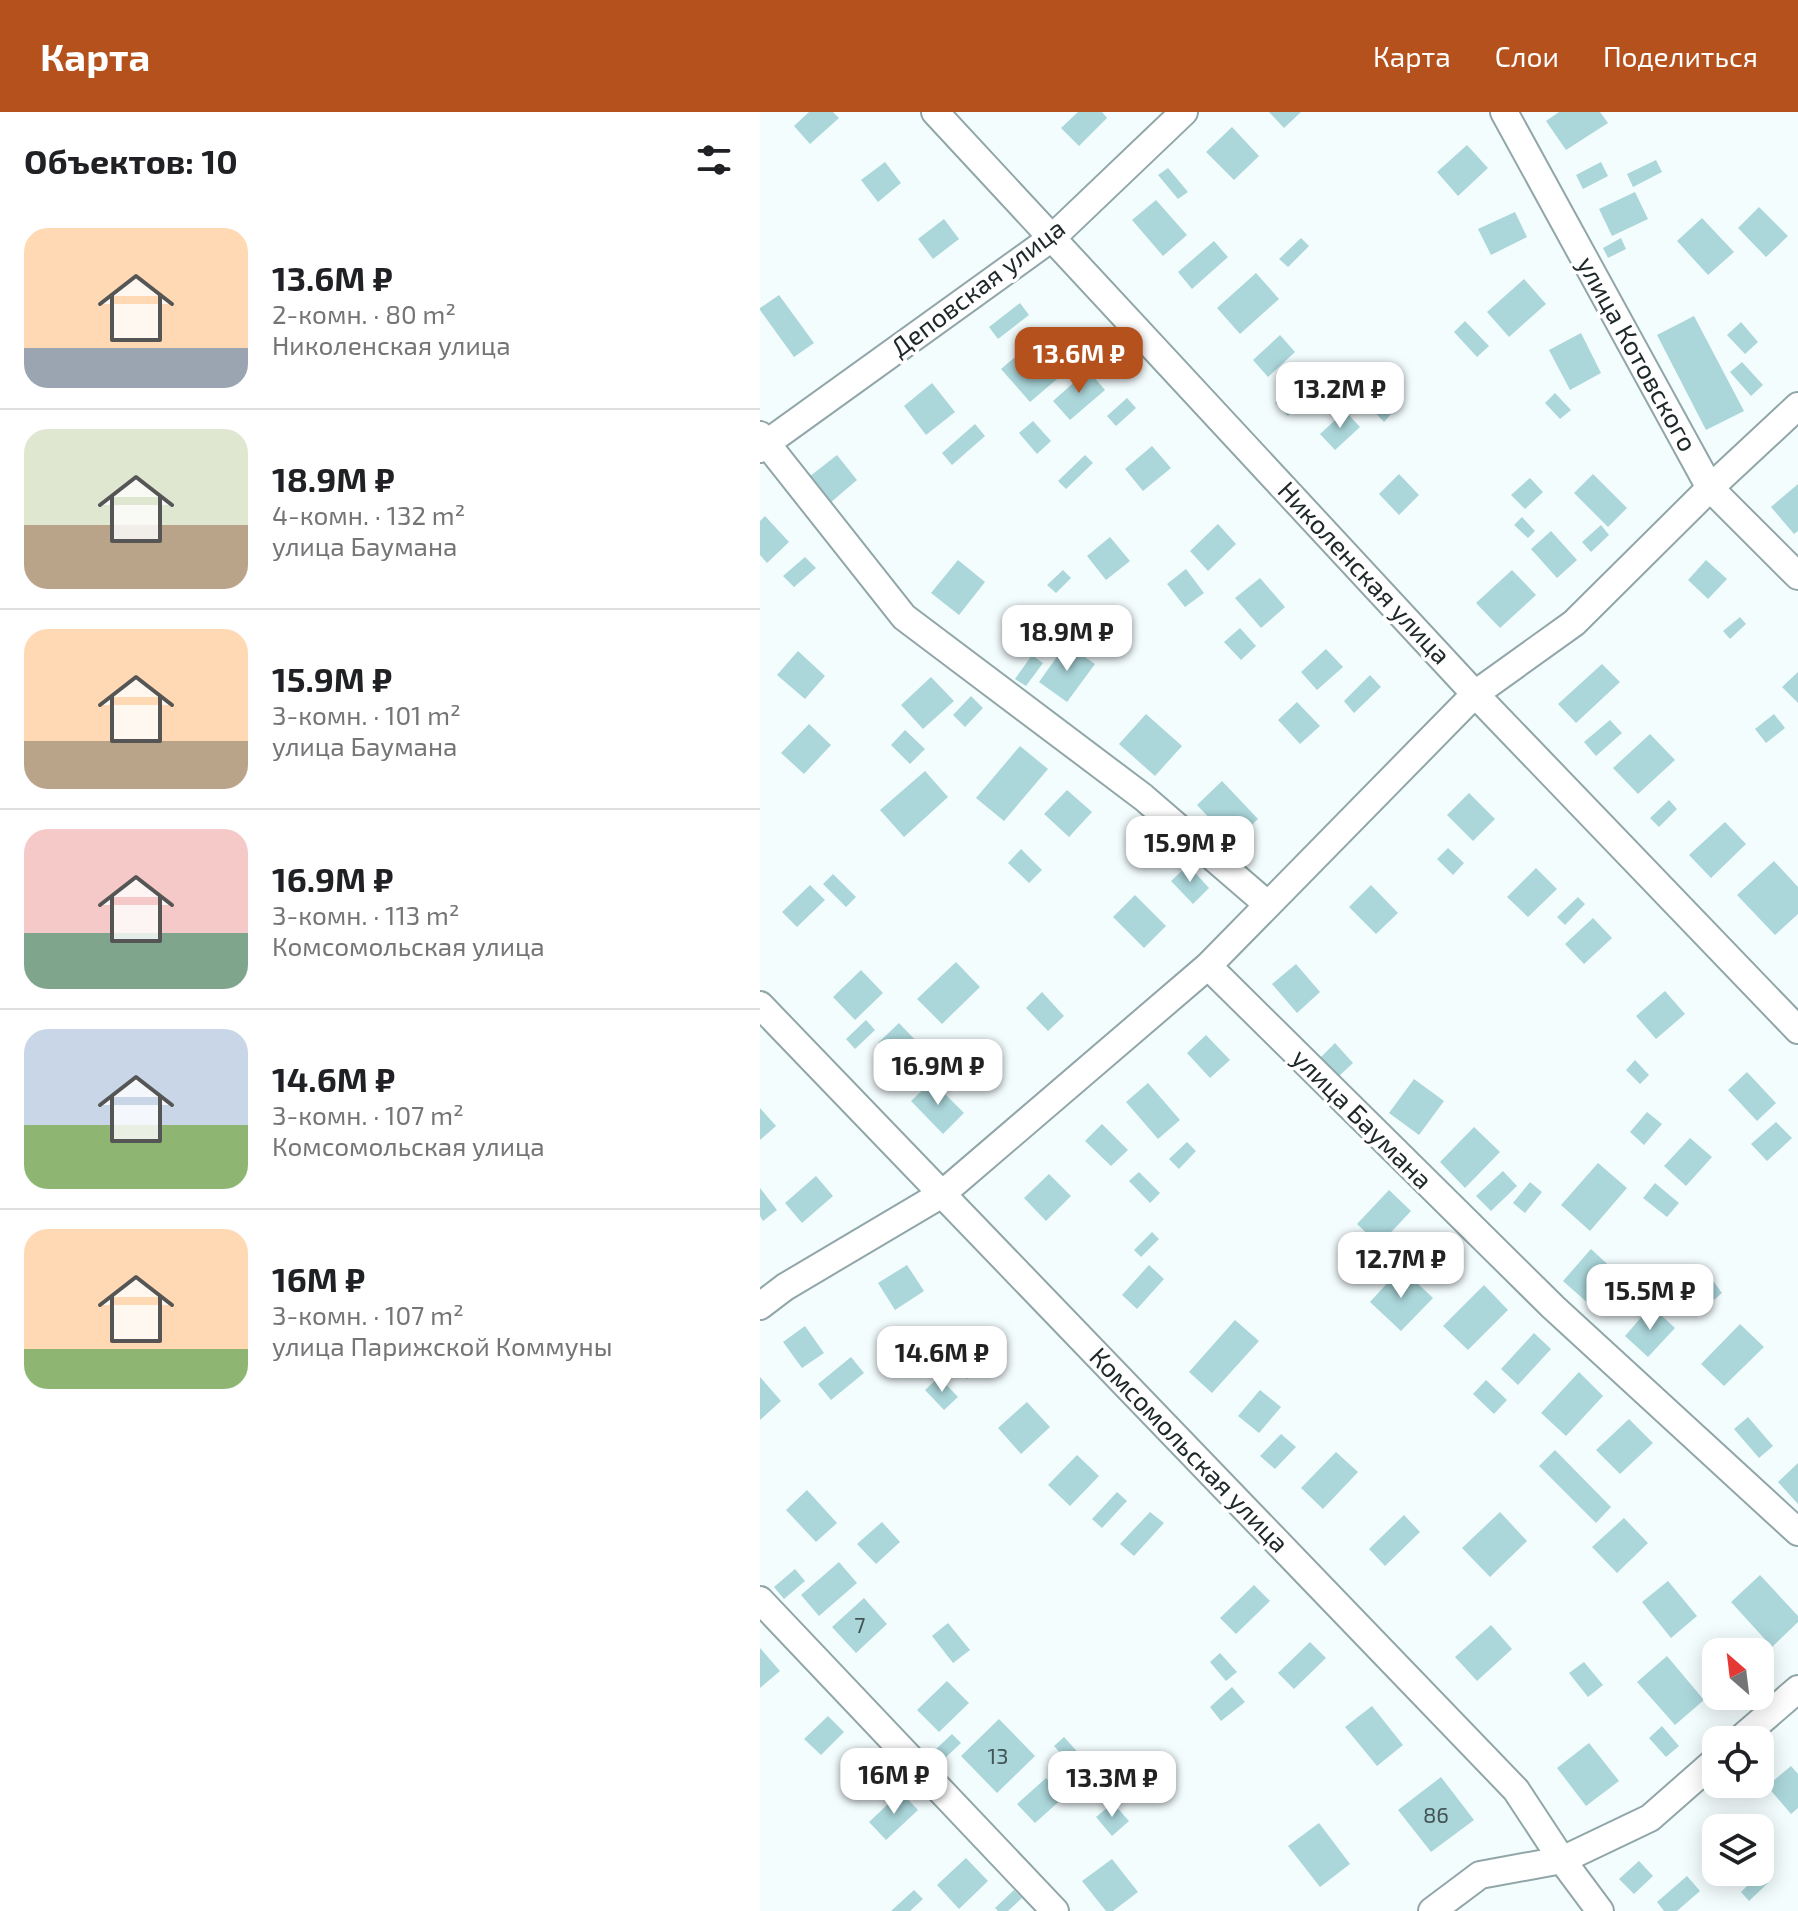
<!DOCTYPE html>
<html lang="ru">
<head>
<meta charset="utf-8">
<style>
	body { margin:0; font-family:"Exo 2",sans-serif; background:#f2f2f2; color:#202124; height:100vh; display:flex; flex-direction:column; font-size:30px; white-space:nowrap }
	* { box-sizing:border-box; margin:0 }
	p { font-size:26px; color:#757577 }
	.icon { flex:none; width:44px; height:44px; fill:none; stroke:currentColor; stroke-width:2; stroke-linecap:round; stroke-linejoin:round }
	.map { position:relative; flex:1; overflow:hidden }
	.sheet { display:flex; flex-direction:column; background:#fff; width:760px }
	.sheet>* { flex:none }
	.needle { width:52px; rotate:332deg }
	.controls { position:absolute; left:942px; top:1526px; display:grid; gap:16px }
	.controls a { display:grid; place-items:center; width:72px; height:72px; border-radius:16px; background:#fff; box-shadow:0 4px 20px #0003; font-size:40px }
	.price { position:absolute; translate:-50% -68px; padding:0 18px; border-radius:16px; background:#fff; color:#222; font-size:26px; line-height:52px; filter:drop-shadow(0 2px 4px #0008) }
	.price::after { content:''; position:absolute; left:50%; top:48px; width:24px; height:18px; margin-left:-12px; background:inherit; clip-path:polygon(0 0,100% 0,50% 100%) }
	.price.current { background:#b5511c; color:#fff }
	ul { padding:0; list-style:none }
	li { display:flex; align-items:center; gap:24px; height:200px; padding:0 24px }
	li+li { border-top:2px solid #e0e0e0 }
	li span { display:grid; place-items:center; flex:none; width:224px; height:160px; border-radius:24px; color:#555 }
	li>.icon { margin-inline-start:auto }
	span .icon { width:96px; height:96px; fill:#fffc; stroke-width:1 }
	li b { font-size:34px }
	h2 { display:flex; justify-content:space-between; align-items:center; height:96px; padding:0 24px; font-size:34px }
	header { display:flex; align-items:center; gap:48px; box-sizing:border-box; height:112px; padding:0 40px; background:#b5511c; color:#fff }
	header strong { font-size:38px }
	nav { display:flex; gap:44px; margin-inline-start:auto; font-size:28px }
	main { display:flex; flex:1; min-height:0 }
	.map>svg:first-child { display:block }
</style>
</head>
<body>
<header>
<strong>Карта</strong>
<nav><a>Карта</a><a>Слои</a><a>Поделиться</a></nav>
</header>
<main>
<section class="sheet">
<h2>Объектов: 10<svg class="icon" aria-label="filters" viewBox="0 0 24 24"><path d="M4 7h16M4 17h16"/><circle cx="9" cy="7" r="2"/><circle cx="15" cy="17" r="2"/></svg></h2>
<ul>
<li><span style="background:linear-gradient(#ffd9b3 75%,#9aa5b1 0)"><svg class="icon" aria-label="home" viewBox="0 0 24 24"><path d="M3 11l9-7 9 7M6 9v11h12V9"/></svg></span><div><b>13.6M ₽</b><p>2-комн. · 80 m²</p><p>Николенская улица</p></div></li>
<li><span style="background:linear-gradient(#dfe7d0 60%,#b9a48a 0)"><svg class="icon" aria-label="home" viewBox="0 0 24 24"><path d="M3 11l9-7 9 7M6 9v11h12V9"/></svg></span><div><b>18.9M ₽</b><p>4-комн. · 132 m²</p><p>улица Баумана</p></div></li>
<li><span style="background:linear-gradient(#ffd9b3 70%,#b9a48a 0)"><svg class="icon" aria-label="home" viewBox="0 0 24 24"><path d="M3 11l9-7 9 7M6 9v11h12V9"/></svg></span><div><b>15.9M ₽</b><p>3-комн. · 101 m²</p><p>улица Баумана</p></div></li>
<li><span style="background:linear-gradient(#f6c9c9 65%,#7fa58c 0)"><svg class="icon" aria-label="home" viewBox="0 0 24 24"><path d="M3 11l9-7 9 7M6 9v11h12V9"/></svg></span><div><b>16.9M ₽</b><p>3-комн. · 113 m²</p><p>Комсомольская улица</p></div></li>
<li><span style="background:linear-gradient(#c9d6e8 60%,#8fb573 0)"><svg class="icon" aria-label="home" viewBox="0 0 24 24"><path d="M3 11l9-7 9 7M6 9v11h12V9"/></svg></span><div><b>14.6M ₽</b><p>3-комн. · 107 m²</p><p>Комсомольская улица</p></div></li>
<li><span style="background:linear-gradient(#ffd9b3 75%,#8fb573 0)"><svg class="icon" aria-label="home" viewBox="0 0 24 24"><path d="M3 11l9-7 9 7M6 9v11h12V9"/></svg></span><div><b>16M ₽</b><p>3-комн. · 107 m²</p><p>улица Парижской Коммуны</p></div></li>
</ul>
</section>
<div class="map">
<svg width="1038" height="1799" viewBox="0 0 1038 1799">
	<rect width="100%" height="100%" fill="#f4fdfe"/>
	<path fill="#abd6da" d="M 49,0 L 73,0 L 79,6 L 50,32 L 34,14 Z
		M 318,0 L 342,0 L 347,6 L 319,34 L 301,16 Z
		M 509,0 L 541,0 L 524,16 Z
		M 799,0 L 840,0 L 848,11 L 806,38 L 786,9 Z
		M 472,15 L 499,44 L 474,68 L 446,40 Z
		M 707,33 L 728,56 L 698,84 L 677,60 Z
		M 896,48 L 902,60 L 873,75 L 867,62 Z
		M 125,50 L 141,71 L 118,90 L 101,68 Z
		M 841,50 L 848,64 L 823,77 L 816,63 Z
		M 408,56 L 428,80 L 418,87 L 398,63 Z
		M 875,80 L 888,107 L 852,124 L 839,97 Z
		M 396,88 L 427,123 L 403,144 L 372,108 Z
		M 999,95 L 1028,124 L 1006,145 L 978,116 Z
		M 755,100 L 767,125 L 731,143 L 718,117 Z
		M 942,106 L 974,140 L 948,163 L 917,129 Z
		M 184,107 L 199,127 L 173,147 L 158,127 Z
		M 541,126 L 549,134 L 528,155 L 519,147 Z
		M 861,126 L 866,137 L 848,146 L 843,136 Z
		M 454,129 L 468,145 L 432,177 L 418,160 Z
		M 496,161 L 519,187 L 480,222 L 457,196 Z
		M 764,167 L 786,192 L 749,225 L 727,200 Z
		M 19,183 L 54,231 L 34,245 L 0,198 L 0,196 Z
		M 260,191 L 269,203 L 238,227 L 229,215 Z
		M 934,204 L 984,299 L 946,318 L 897,223 Z
		M 705,209 L 729,234 L 717,245 L 694,220 Z
		M 981,210 L 998,230 L 985,242 L 967,223 Z
		M 821,221 L 841,261 L 810,278 L 789,238 Z
		M 281,223 L 310,256 L 270,290 L 241,257 Z
		M 520,223 L 535,240 L 508,265 L 493,248 Z
		M 982,250 L 1003,273 L 991,284 L 970,260 Z
		M 328,258 L 345,278 L 310,308 L 293,289 Z
		M 547,260 L 560,272 L 528,304 L 515,291 Z
		M 172,271 L 195,300 L 166,323 L 144,294 Z
		M 795,281 L 811,298 L 800,307 L 785,291 Z
		M 615,283 L 633,300 L 624,310 L 607,292 Z
		M 367,286 L 376,296 L 356,314 L 347,304 Z
		M 585,299 L 600,315 L 575,338 L 560,322 Z
		M 273,309 L 291,329 L 277,342 L 259,321 Z
		M 215,312 L 225,324 L 192,353 L 182,341 Z
		M 392,334 L 411,356 L 383,379 L 365,357 Z
		M 77,343 L 97,368 L 70,391 L 49,365 Z
		M 325,343 L 333,351 L 306,377 L 298,369 Z
		M 639,362 L 659,383 L 639,403 L 619,382 Z
		M 833,362 L 867,396 L 848,415 L 814,381 Z
		M 770,366 L 783,380 L 765,397 L 751,383 Z
		M 1038,372 L 1038,419 L 1034,422 L 1011,395 Z
		M 5,404 L 29,430 L 7,451 L 0,443 L 0,409 Z
		M 762,405 L 775,419 L 768,426 L 754,413 Z
		M 458,412 L 476,432 L 448,459 L 430,439 Z
		M 841,413 L 849,423 L 831,440 L 822,430 Z
		M 791,419 L 817,448 L 797,466 L 771,437 Z
		M 350,425 L 370,449 L 346,468 L 327,444 Z
		M 45,445 L 56,456 L 34,475 L 23,464 Z
		M 198,448 L 225,470 L 199,503 L 171,481 Z
		M 946,448 L 967,467 L 948,487 L 928,468 Z
		M 426,457 L 444,481 L 425,495 L 407,472 Z
		M 303,458 L 311,466 L 296,481 L 287,473 Z
		M 752,458 L 776,483 L 740,516 L 716,491 Z
		M 500,466 L 525,495 L 501,516 L 475,486 Z
		M 980,505 L 986,512 L 970,527 L 963,519 Z
		M 480,516 L 496,534 L 481,548 L 464,530 Z
		M 306,532 L 335,552 L 307,590 L 279,570 Z
		M 566,537 L 583,555 L 557,578 L 541,560 Z
		M 38,539 L 65,564 L 45,587 L 17,563 Z
		M 272,543 L 283,551 L 266,574 L 255,567 Z
		M 842,552 L 860,570 L 816,611 L 798,592 Z
		M 1038,560 L 1038,591 L 1022,575 Z
		M 610,563 L 621,575 L 594,601 L 584,589 Z
		M 171,565 L 194,589 L 163,617 L 141,593 Z
		M 211,584 L 223,596 L 205,615 L 193,603 Z
		M 537,590 L 560,614 L 540,632 L 518,608 Z
		M 386,602 L 422,634 L 395,664 L 359,632 Z
		M 1014,602 L 1025,616 L 1006,631 L 995,617 Z
		M 850,608 L 862,621 L 836,644 L 824,630 Z
		M 49,612 L 71,633 L 44,662 L 21,641 Z
		M 145,618 L 165,637 L 150,652 L 131,633 Z
		M 890,622 L 915,648 L 878,682 L 853,656 Z
		M 260,634 L 288,657 L 244,709 L 216,686 Z
		M 165,659 L 188,685 L 144,725 L 120,698 Z
		M 462,669 L 498,707 L 473,731 L 437,693 Z
		M 307,678 L 332,700 L 309,725 L 284,702 Z
		M 709,681 L 735,707 L 713,729 L 687,703 Z
		M 909,688 L 917,697 L 899,715 L 890,706 Z
		M 965,710 L 986,732 L 951,766 L 929,743 Z
		M 688,736 L 704,751 L 693,763 L 677,747 Z
		M 261,737 L 282,758 L 269,771 L 248,751 Z
		M 1014,749 L 1038,775 L 1038,802 L 1015,823 L 977,783 Z
		M 428,753 L 449,776 L 433,792 L 411,769 Z
		M 776,756 L 797,777 L 768,805 L 747,785 Z
		M 73,762 L 96,785 L 86,795 L 63,772 Z
		M 50,773 L 65,788 L 37,815 L 22,800 Z
		M 611,773 L 638,801 L 616,822 L 589,795 Z
		M 375,783 L 406,814 L 384,836 L 353,805 Z
		M 818,785 L 825,792 L 805,813 L 797,805 Z
		M 833,806 L 852,826 L 824,852 L 805,832 Z
		M 196,850 L 220,875 L 182,912 L 157,887 Z
		M 536,852 L 560,880 L 537,901 L 512,872 Z
		M 101,858 L 123,881 L 95,908 L 73,885 Z
		M 905,879 L 925,902 L 896,927 L 876,904 Z
		M 282,880 L 304,904 L 288,919 L 266,896 Z
		M 106,908 L 115,918 L 95,937 L 86,927 Z
		M 139,911 L 160,933 L 139,953 L 118,931 Z
		M 446,923 L 470,948 L 450,966 L 427,941 Z
		M 575,931 L 593,951 L 579,964 L 561,945 Z
		M 875,948 L 889,963 L 880,972 L 866,958 Z
		M 987,960 L 1016,991 L 997,1009 L 968,978 Z
		M 654,967 L 684,989 L 659,1023 L 629,1001 Z
		M 172,969 L 204,1001 L 183,1022 L 151,989 Z
		M 388,971 L 420,1008 L 398,1027 L 366,990 Z
		M 0,996 L 16,1014 L 0,1028 Z
		M 887,1000 L 902,1012 L 884,1033 L 870,1020 Z
		M 1016,1010 L 1032,1026 L 1007,1049 L 991,1032 Z
		M 342,1012 L 368,1038 L 351,1054 L 325,1029 Z
		M 714,1015 L 740,1040 L 705,1076 L 680,1050 Z
		M 930,1026 L 952,1045 L 926,1074 L 904,1054 Z
		M 427,1030 L 436,1039 L 419,1057 L 409,1047 Z
		M 838,1051 L 867,1076 L 830,1119 L 801,1093 Z
		M 743,1059 L 757,1074 L 731,1099 L 716,1084 Z
		M 379,1060 L 400,1081 L 390,1091 L 369,1069 Z
		M 289,1062 L 311,1084 L 286,1109 L 264,1086 Z
		M 56,1064 L 73,1084 L 42,1111 L 25,1091 Z
		M 770,1070 L 782,1080 L 765,1101 L 753,1091 Z
		M 895,1071 L 919,1091 L 907,1105 L 883,1086 Z
		M 0,1076 L 17,1098 L 3,1109 L 0,1104 Z
		M 629,1078 L 651,1099 L 619,1133 L 597,1112 Z
		M 392,1120 L 399,1127 L 381,1145 L 374,1138 Z
		M 831,1137 L 858,1162 L 830,1193 L 803,1169 Z
		M 147,1153 L 164,1179 L 135,1198 L 118,1171 Z
		M 389,1153 L 404,1167 L 377,1197 L 362,1183 Z
		M 641,1156 L 673,1186 L 641,1219 L 610,1190 Z
		M 948,1162 L 962,1181 L 948,1193 L 933,1174 Z
		M 724,1173 L 748,1198 L 708,1238 L 683,1214 Z
		M 891,1194 L 915,1216 L 888,1245 L 865,1224 Z
		M 475,1208 L 499,1229 L 452,1281 L 429,1260 Z
		M 980,1212 L 1004,1235 L 964,1274 L 941,1252 Z
		M 45,1214 L 64,1241 L 42,1256 L 23,1230 Z
		M 219,1221 L 235,1238 L 207,1267 L 189,1250 Z
		M 774,1221 L 791,1237 L 758,1273 L 741,1257 Z
		M 91,1245 L 104,1261 L 71,1288 L 58,1272 Z
		M 819,1260 L 843,1284 L 806,1324 L 781,1301 Z
		M 0,1265 L 21,1289 L 0,1308 Z
		M 179,1265 L 198,1285 L 184,1298 L 165,1278 Z
		M 726,1268 L 747,1288 L 734,1302 L 713,1282 Z
		M 500,1278 L 521,1295 L 499,1321 L 478,1304 Z
		M 267,1290 L 290,1315 L 261,1342 L 238,1316 Z
		M 988,1305 L 1013,1334 L 999,1346 L 974,1317 Z
		M 869,1307 L 893,1331 L 860,1362 L 836,1338 Z
		M 521,1322 L 536,1335 L 515,1357 L 500,1344 Z
		M 795,1338 L 851,1395 L 836,1411 L 779,1354 Z
		M 576,1340 L 598,1360 L 563,1397 L 541,1376 Z
		M 317,1343 L 339,1364 L 310,1394 L 288,1373 Z
		M 1038,1351 L 1038,1392 L 1018,1370 Z
		M 47,1378 L 77,1411 L 56,1430 L 26,1398 Z
		M 357,1380 L 367,1389 L 342,1416 L 332,1407 Z
		M 390,1400 L 404,1411 L 374,1444 L 360,1432 Z
		M 740,1400 L 767,1429 L 730,1465 L 702,1436 Z
		M 644,1403 L 660,1420 L 625,1454 L 609,1437 Z
		M 864,1406 L 888,1431 L 857,1461 L 832,1435 Z
		M 122,1410 L 140,1430 L 116,1452 L 97,1432 Z
		M 79,1450 L 97,1471 L 59,1504 L 41,1483 Z
		M 35,1457 L 45,1469 L 24,1487 L 14,1475 Z
		M 1000,1463 L 1038,1504 L 1038,1510 L 1012,1535 L 971,1490 Z
		M 908,1469 L 937,1504 L 911,1526 L 882,1490 Z
		M 494,1473 L 510,1489 L 476,1522 L 460,1506 Z
		M 104,1486 L 127,1512 L 96,1541 L 72,1515 Z
		M 188,1511 L 210,1538 L 193,1551 L 172,1524 Z
		M 731,1513 L 752,1537 L 717,1569 L 695,1545 Z
		M 550,1530 L 566,1546 L 534,1577 L 518,1561 Z
		M 0,1536 L 20,1559 L 0,1576 Z
		M 460,1541 L 477,1560 L 466,1569 L 450,1550 Z
		M 907,1544 L 944,1588 L 915,1613 L 877,1570 Z
		M 824,1550 L 843,1573 L 828,1585 L 809,1561 Z
		M 187,1569 L 209,1591 L 179,1620 L 157,1598 Z
		M 472,1575 L 485,1590 L 461,1609 L 450,1595 Z
		M 612,1594 L 643,1633 L 617,1654 L 585,1615 Z
		M 68,1604 L 84,1620 L 61,1643 L 44,1627 Z
		M 239,1607 L 275,1644 L 237,1681 L 201,1644 Z
		M 902,1614 L 919,1634 L 906,1645 L 889,1626 Z
		M 192,1622 L 201,1631 L 185,1646 L 176,1637 Z
		M 304,1625 L 322,1645 L 312,1654 L 294,1634 Z
		M 829,1631 L 859,1669 L 826,1694 L 797,1656 Z
		M 1031,1654 L 1038,1662 L 1038,1696 L 1031,1702 L 1007,1674 Z
		M 681,1665 L 714,1708 L 671,1740 L 638,1698 Z
		M 286,1666 L 304,1685 L 275,1711 L 257,1692 Z
		M 141,1680 L 158,1698 L 126,1728 L 109,1710 Z
		M 353,1691 L 369,1709 L 352,1724 L 336,1705 Z
		M 559,1711 L 590,1752 L 560,1775 L 528,1734 Z
		M 206,1746 L 228,1769 L 199,1797 L 177,1773 Z
		M 352,1747 L 378,1780 L 353,1799 L 346,1799 L 322,1769 Z
		M 879,1749 L 893,1764 L 874,1782 L 859,1767 Z
		M 999,1762 L 1008,1771 L 989,1789 L 981,1780 Z
		M 927,1764 L 940,1779 L 917,1799 L 904,1799 L 897,1790 Z
		M 154,1778 L 163,1787 L 150,1799 L 131,1799 Z
		M 254,1778 L 262,1786 L 248,1799 L 238,1799 L 235,1796 Z"/>
	<g fill="none" stroke-linecap="round" stroke-linejoin="round">
		<g stroke="#90a6a8" stroke-width="30">
			<path id="minor" d="M 175,0 L 715,582 L 1038,918
				M 744,0 L 950,376 L 1038,464
				M 0,323 L 144,505 L 383,685 L 507,792
				M 0,337 L 7,331 L 293,125 L 424,0
				M 448,854 L 793,1195 L 1038,1420
				M 0,893 L 756,1678 L 802,1748 L 840,1799
				M 0,1194 L 25,1175 L 182,1082 L 448,854 L 715,582 L 814,511 L 950,376 L 1038,294
				M 0,1488 L 295,1799
				M 979,1628 L 1038,1577
				M 672,1799 L 720,1763 L 802,1748 L 890,1706 L 956,1648"/>
		</g>
		<use href="#minor" stroke="#fff" stroke-width="26"/>
	</g>
	<g text-anchor="middle" stroke-width="7" stroke-linejoin="round" paint-order="stroke">
		<g font-size="22" fill="#435456">
			<text x="100" y="1521">7</text>
			<text x="238" y="1652">13</text>
			<text x="676" y="1711">86</text>
		</g>
		<g font-size="26" fill="#20292a" stroke="#fff">
			<text transform="translate(218 176) rotate(-37)" y="9">Деповская улица</text>
			<text transform="translate(877 242) rotate(61)" y="9">улица Котовского</text>
			<text transform="translate(604 461) rotate(47)" y="9">Николенская улица</text>
			<text transform="translate(602 1007) rotate(45)" y="9">улица Баумана</text>
			<text transform="translate(429 1338) rotate(46)" y="9">Комсомольская улица</text>
		</g>
	</g>
</svg>
<div class="controls">
<a><svg class="needle" viewBox="-14 -14 28 28"><path d="M0-13l5 13h-10z" fill="#e53935"/><path d="M0 13l5-13h-10z" fill="#757577"/></svg></a>
<a><svg class="icon" aria-label="locate" viewBox="0 0 24 24"><circle cx="12" cy="12" r="6"/><path d="M12 2v4M12 18v4M2 12h4M18 12h4"/></svg></a>
<a><svg class="icon" aria-label="layers" viewBox="0 0 24 24"><path d="M12 4l9 5-9 5-9-5zM3 14l9 5 9-5"/></svg></a>
</div>
<b class="price current" style="left:319px;top:283px">13.6M ₽</b>
<b class="price" style="left:580px;top:318px">13.2M ₽</b>
<b class="price" style="left:307px;top:561px">18.9M ₽</b>
<b class="price" style="left:430px;top:772px">15.9M ₽</b>
<b class="price" style="left:178px;top:995px">16.9M ₽</b>
<b class="price" style="left:641px;top:1188px">12.7M ₽</b>
<b class="price" style="left:890px;top:1220px">15.5M ₽</b>
<b class="price" style="left:182px;top:1282px">14.6M ₽</b>
<b class="price" style="left:134px;top:1704px">16M ₽</b>
<b class="price" style="left:352px;top:1707px">13.3M ₽</b>
</div>
</main>
</body>
</html>
